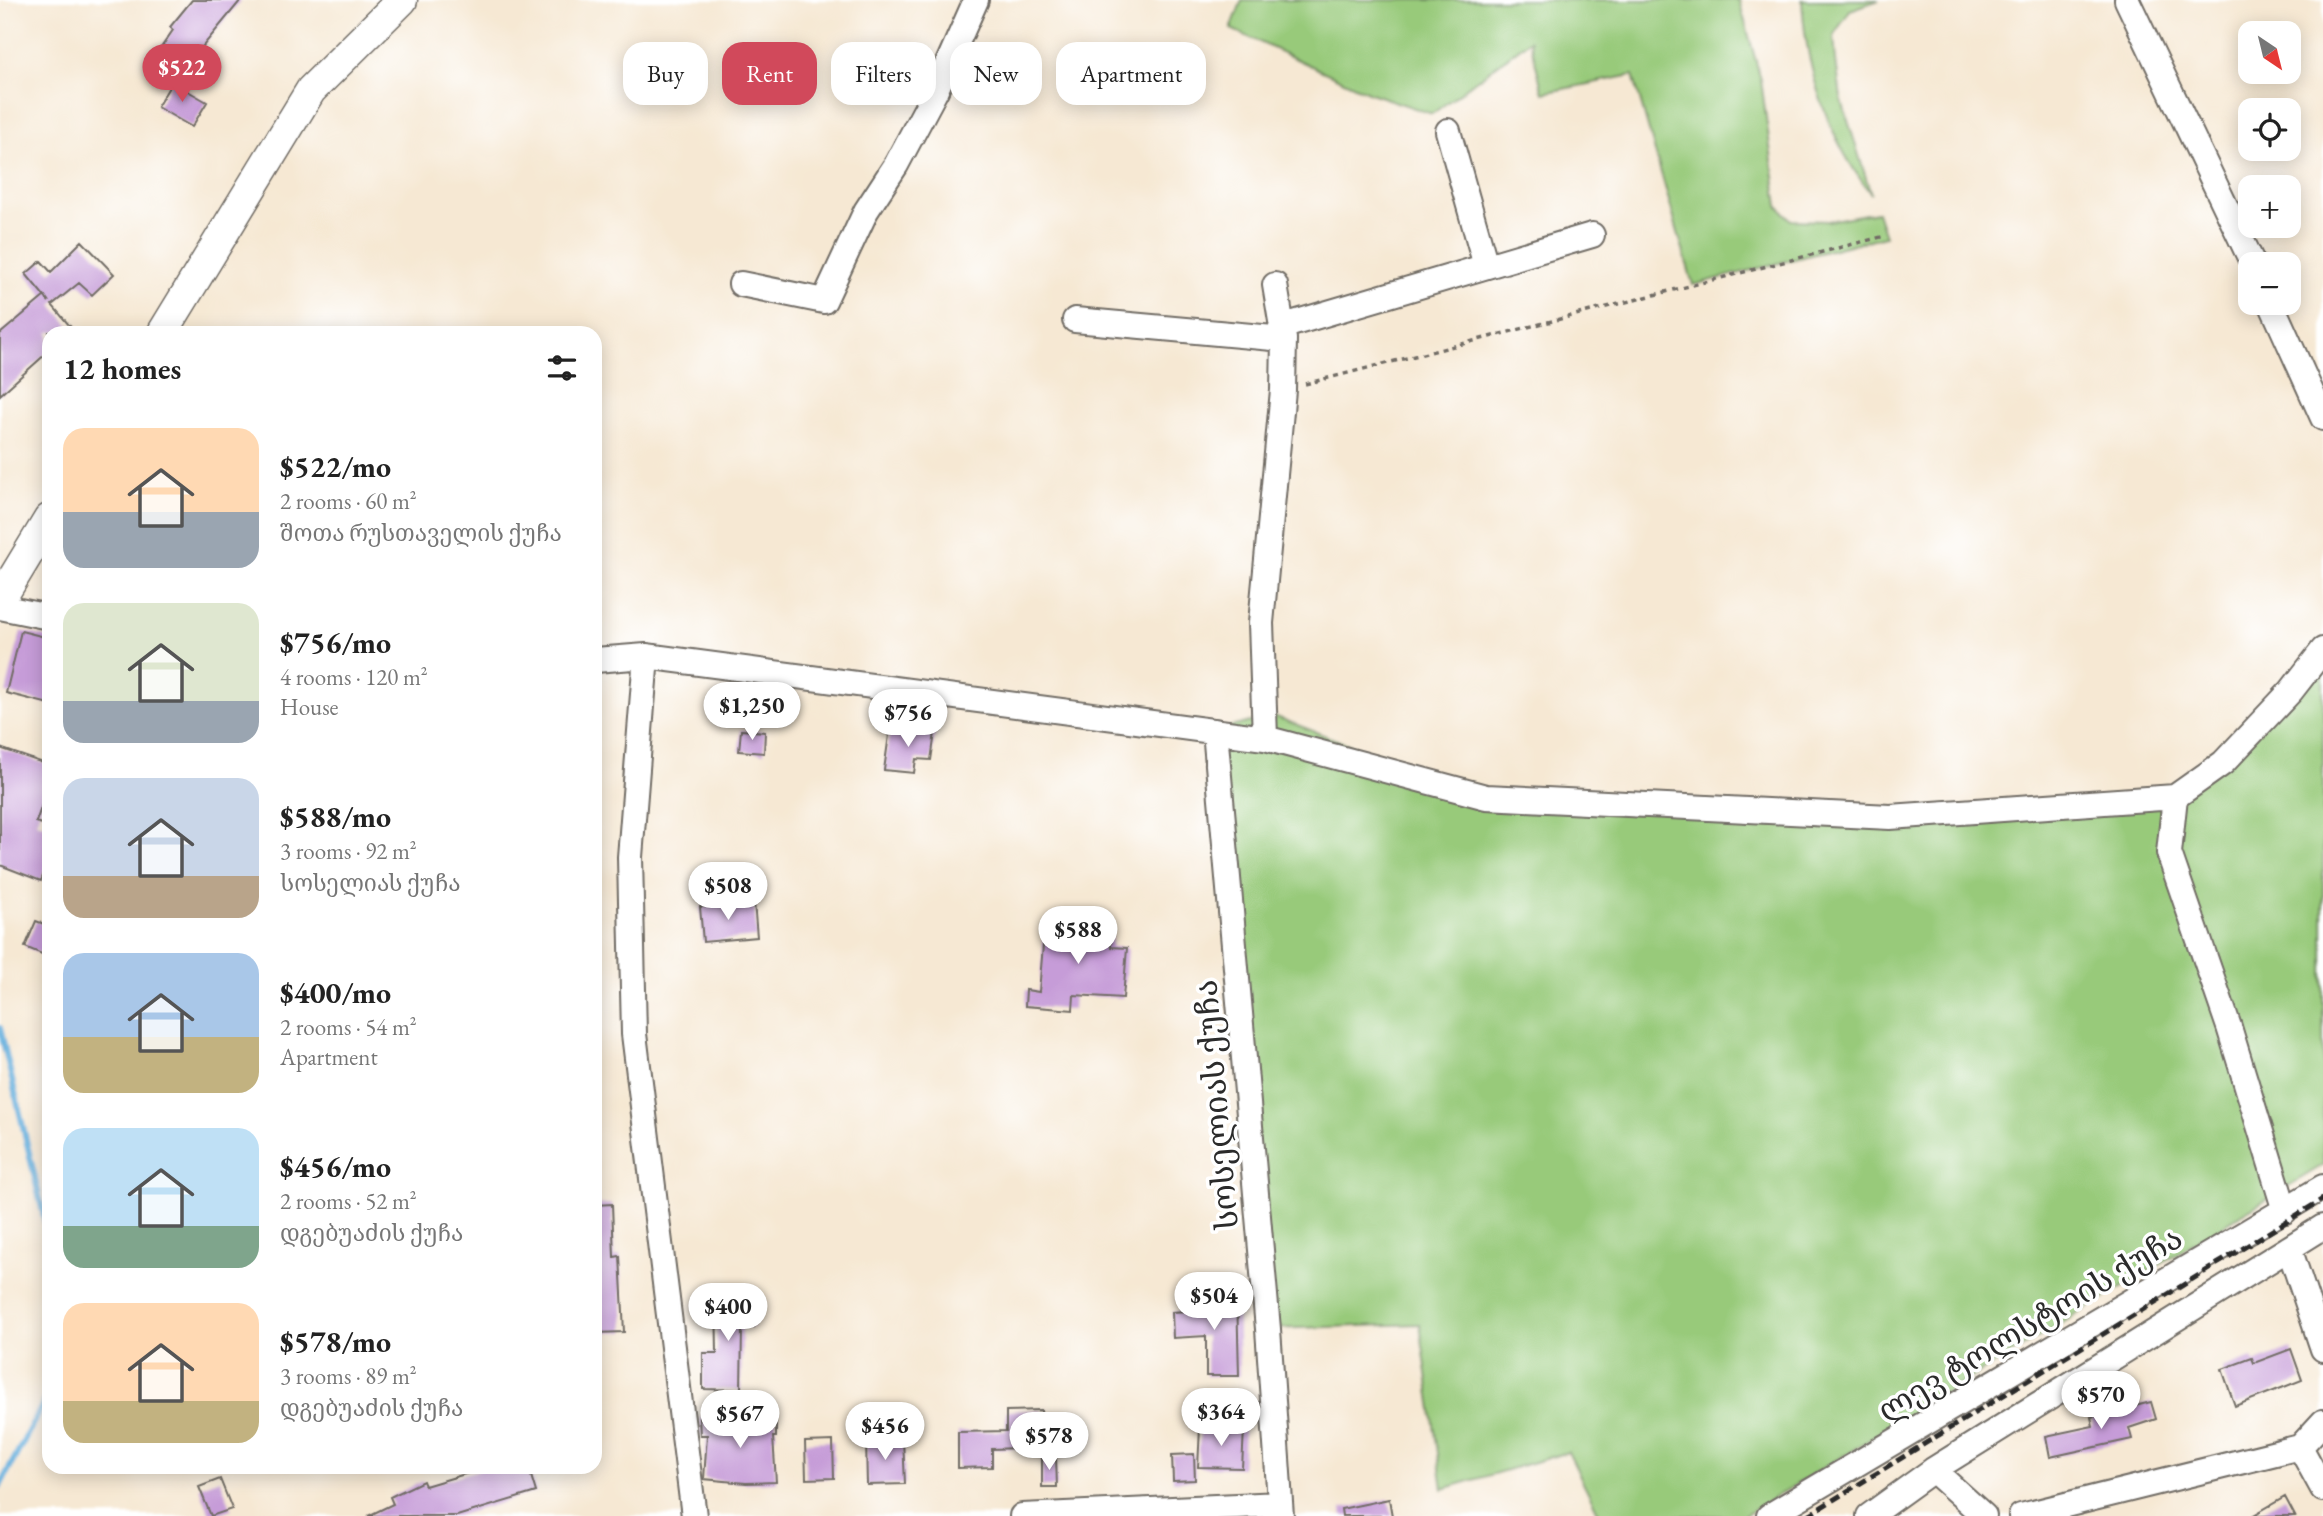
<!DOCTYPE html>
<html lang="en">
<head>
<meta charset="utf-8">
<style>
	body { margin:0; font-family:"EB Garamond","Noto Serif Georgian",serif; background:#f6f6f6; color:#222; height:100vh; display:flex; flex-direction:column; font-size:26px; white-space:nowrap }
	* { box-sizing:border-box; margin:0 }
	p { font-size:23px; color:#767676 }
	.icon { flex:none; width:38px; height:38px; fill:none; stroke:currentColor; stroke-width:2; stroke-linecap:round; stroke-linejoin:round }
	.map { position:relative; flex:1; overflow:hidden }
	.side { position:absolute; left:42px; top:326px; width:560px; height:1148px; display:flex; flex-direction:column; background:#fff; border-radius:21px; box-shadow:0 4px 18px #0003 }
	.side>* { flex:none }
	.top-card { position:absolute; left:623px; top:42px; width:665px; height:63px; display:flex; gap:14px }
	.needle { width:46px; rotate:145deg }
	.fabs { position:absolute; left:2238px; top:21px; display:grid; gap:14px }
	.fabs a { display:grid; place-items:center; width:63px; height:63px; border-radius:14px; background:#fff; box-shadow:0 4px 18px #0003; font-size:35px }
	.price { position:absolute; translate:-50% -60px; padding:0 16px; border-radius:24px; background:#fff; color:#222; font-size:23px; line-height:46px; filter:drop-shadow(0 2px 4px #0008) }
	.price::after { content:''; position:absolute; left:50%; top:42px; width:21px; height:16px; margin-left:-10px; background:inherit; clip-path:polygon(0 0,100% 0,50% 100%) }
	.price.current { background:#d1495b; color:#fff }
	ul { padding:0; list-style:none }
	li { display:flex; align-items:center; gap:21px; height:175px; padding:0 21px }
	li span { display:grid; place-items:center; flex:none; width:196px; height:140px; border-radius:21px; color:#555 }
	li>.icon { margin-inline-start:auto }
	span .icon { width:84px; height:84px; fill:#fffc; stroke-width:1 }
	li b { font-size:30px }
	h2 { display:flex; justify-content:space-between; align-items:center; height:84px; padding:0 21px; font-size:30px }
	.tag { padding:0 24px; border-radius:21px; background:#fff; box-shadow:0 4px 18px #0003; font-size:24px; line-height:63px }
	.tag.current { background:#d1495b; color:#fff }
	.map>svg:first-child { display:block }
</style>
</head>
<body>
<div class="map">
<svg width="2323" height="1516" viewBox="0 0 2323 1516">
	<rect width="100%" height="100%" fill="#fff"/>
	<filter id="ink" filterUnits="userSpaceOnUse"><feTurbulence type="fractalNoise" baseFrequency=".0143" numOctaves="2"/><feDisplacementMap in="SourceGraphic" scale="14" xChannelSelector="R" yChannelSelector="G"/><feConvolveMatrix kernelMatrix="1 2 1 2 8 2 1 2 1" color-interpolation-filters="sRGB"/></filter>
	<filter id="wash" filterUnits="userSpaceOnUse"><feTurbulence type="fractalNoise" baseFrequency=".00686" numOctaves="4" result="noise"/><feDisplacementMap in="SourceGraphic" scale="28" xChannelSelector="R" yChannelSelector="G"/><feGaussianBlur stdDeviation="1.57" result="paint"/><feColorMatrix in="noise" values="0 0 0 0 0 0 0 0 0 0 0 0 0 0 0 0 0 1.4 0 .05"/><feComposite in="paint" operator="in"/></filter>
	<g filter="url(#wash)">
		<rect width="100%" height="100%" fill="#f6e8d3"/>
		<path fill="#98ca7a" stroke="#627a52" stroke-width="2" d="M 1242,0 L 1739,0 L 1761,80 L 1778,206 L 1791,220 L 1828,221 L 1877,212 L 1885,236 L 1693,285 L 1633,75 L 1543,93 L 1530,40 L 1432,114 L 1370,93 L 1231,29 Z
			M 1802,0 L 1879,0 L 1850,10 L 1834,35 L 1836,61 L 1841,98 L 1871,194 C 1828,138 1806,71 1802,0 Z
			M 2323,650 L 2323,1165 L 1744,1516 L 1600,1516 L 1568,1452 L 1443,1489 L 1420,1324 L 1268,1329 L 1215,731 L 1274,716 L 1486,797 L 1890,817 L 2175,797 Z"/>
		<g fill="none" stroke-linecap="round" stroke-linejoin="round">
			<path stroke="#64aedc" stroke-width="6" d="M 0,1028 L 49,1238
				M 0,1486 L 49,1393"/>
		</g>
		<g id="blocks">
			<path fill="#c69cd8" d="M 192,0 L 241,0 L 193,58 L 198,62 L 182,85 L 150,64 L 173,30 L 170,27 Z
				M 172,82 L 207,102 L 192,127 L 157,107 Z
				M 82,241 L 114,274 L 92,295 L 79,283 L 52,305 L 75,332 L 49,332 L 49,351 L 0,395 L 0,334 L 45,296 L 49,302 L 26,274 L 41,261 L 51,272 Z
				M 21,631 L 49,638 L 49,704 L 6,693 Z
				M 890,728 L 935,733 L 931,760 L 916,759 L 914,773 L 884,770 Z
				M 741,730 L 765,732 L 764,753 L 739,751 Z
				M 0,748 L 49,765 L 49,785 L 36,822 L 49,827 L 49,860 L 41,881 L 0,865 Z
				M 754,902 L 757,937 L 703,942 L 700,907 Z
				M 36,921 L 49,926 L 49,957 L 25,947 Z
				M 1045,922 L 1112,927 L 1111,947 L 1127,948 L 1123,998 L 1074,995 L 1073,1010 L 1025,1006 L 1026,990 L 1039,992 Z
				M 612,1204 L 614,1257 L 620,1256 L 624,1332 L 595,1333 L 595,1205 Z
				M 1237,1294 L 1239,1376 L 1206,1376 L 1206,1336 L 1173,1338 L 1172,1312 L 1202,1310 L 1201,1296 Z
				M 753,1295 L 754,1327 L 742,1327 L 741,1390 L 703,1389 L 703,1353 L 717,1353 L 716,1296 Z
				M 2291,1349 L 2302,1380 L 2235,1406 L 2222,1369 L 2252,1358 L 2254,1363 Z
				M 2151,1402 L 2156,1419 L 2129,1428 L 2132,1439 L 2050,1457 L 2046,1436 L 2093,1426 L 2091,1417 Z
				M 1041,1410 L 1043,1447 L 992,1449 L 992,1467 L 958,1468 L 958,1432 L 1006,1431 L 1006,1411 Z
				M 699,1418 L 776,1419 L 776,1437 L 773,1437 L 776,1482 L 746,1483 L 704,1479 L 707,1435 L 700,1435 Z
				M 1200,1428 L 1244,1429 L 1242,1468 L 1198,1467 Z
				M 903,1439 L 905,1484 L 867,1485 L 866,1440 Z
				M 833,1441 L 834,1478 L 806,1479 L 805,1442 Z
				M 1194,1454 L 1195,1480 L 1173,1481 L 1172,1455 Z
				M 1056,1457 L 1057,1487 L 1042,1487 L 1042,1458 Z
				M 492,1466 L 528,1466 L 536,1492 L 457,1516 L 368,1516 L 393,1504 L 390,1497 L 423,1481 L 425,1486 Z
				M 220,1479 L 232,1509 L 211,1516 L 199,1487 Z
				M 2285,1497 L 2295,1516 L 2252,1516 Z
				M 1389,1499 L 1392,1516 L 1342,1516 L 1341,1509 Z"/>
		</g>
	</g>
	<g filter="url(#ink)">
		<use href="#blocks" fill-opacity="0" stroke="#726d66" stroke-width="2"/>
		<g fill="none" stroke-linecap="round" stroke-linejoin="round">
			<g stroke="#726d66" stroke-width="28">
				<path id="minor" d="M 2127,0 L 2253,264
					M 1448,131 L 1486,266
					M 741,284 L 824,301 L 866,211 L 896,165 L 936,90 L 976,0
					M 2271,303 L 2323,418
					M 1075,320 L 1284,339
					M 1284,326 L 1592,235
					M 0,607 L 49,617
					M 646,656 L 630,857 L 634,1034 L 694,1516
					M 595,660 L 646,656 L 1265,738 L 1486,797 L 1890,817 L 2175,797 L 2223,763 L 2291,691 L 2323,650
					M 1215,731 L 1268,1329 L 1281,1516
					M 1265,738 L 1261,623 L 1283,390 L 1284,339 L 1275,285
					M 2175,797 L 2169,853 L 2229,1027 L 2285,1211
					M 2289,1248 L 2323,1349
					M 2300,1447 L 2323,1489
					M 1933,1470 L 1984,1516
					M 1022,1516 L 1280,1504
					M 1769,1516 L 2323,1187
					M 1869,1516 L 1933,1470 L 2323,1227
					M 2021,1516 L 2300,1447 L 2323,1422"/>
			</g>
			<g stroke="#726d66" stroke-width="33">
				<path id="major" d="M 163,332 L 311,90 L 402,0
					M 0,600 L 49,519"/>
			</g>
			<path stroke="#726d66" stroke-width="3.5" stroke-dasharray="5 5" stroke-linecap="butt" d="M 1305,384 L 1885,236"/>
			<use href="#minor" stroke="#fff" stroke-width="24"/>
			<use href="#major" stroke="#fff" stroke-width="30"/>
			<path stroke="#2b2b2b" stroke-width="5" stroke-dasharray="10 5" stroke-linecap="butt" d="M 1807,1516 L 2323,1199"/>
		</g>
	</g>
	<g text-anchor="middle" stroke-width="7" stroke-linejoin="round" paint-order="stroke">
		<g font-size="32" fill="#2b2b2b" stroke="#fff">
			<text transform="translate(1216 1105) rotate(-95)" y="11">სოსელიას ქუჩა</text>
			<text transform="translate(2030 1324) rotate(-31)" y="11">ლევ ტოლსტოის ქუჩა</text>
		</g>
	</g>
</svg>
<div class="fabs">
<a><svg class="needle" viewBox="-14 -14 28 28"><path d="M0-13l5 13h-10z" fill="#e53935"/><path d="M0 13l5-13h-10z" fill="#767676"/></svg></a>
<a><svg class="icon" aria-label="locate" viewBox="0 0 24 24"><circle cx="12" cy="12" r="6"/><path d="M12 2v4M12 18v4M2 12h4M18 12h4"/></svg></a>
<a>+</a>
<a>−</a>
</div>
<b class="price current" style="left:182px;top:104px">$522</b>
<b class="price" style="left:752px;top:742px">$1,250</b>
<b class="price" style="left:908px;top:749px">$756</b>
<b class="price" style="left:728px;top:922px">$508</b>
<b class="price" style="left:1078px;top:966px">$588</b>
<b class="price" style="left:1214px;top:1332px">$504</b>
<b class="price" style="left:728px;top:1343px">$400</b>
<b class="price" style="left:2101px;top:1431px">$570</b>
<b class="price" style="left:1221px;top:1448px">$364</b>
<b class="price" style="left:740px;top:1450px">$567</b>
<b class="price" style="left:885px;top:1462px">$456</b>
<b class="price" style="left:1049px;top:1472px">$578</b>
<div class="top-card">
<a class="tag">Buy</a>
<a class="tag current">Rent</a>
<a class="tag">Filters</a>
<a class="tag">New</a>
<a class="tag">Apartment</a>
</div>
<section class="side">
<h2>12 homes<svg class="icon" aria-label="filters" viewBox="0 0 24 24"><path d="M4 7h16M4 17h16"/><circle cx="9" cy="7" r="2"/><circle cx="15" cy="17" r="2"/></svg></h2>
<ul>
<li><span style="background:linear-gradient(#ffd9b3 60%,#9aa5b1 0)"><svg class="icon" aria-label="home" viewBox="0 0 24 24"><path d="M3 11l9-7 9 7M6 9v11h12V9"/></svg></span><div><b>$522/mo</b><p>2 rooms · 60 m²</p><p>შოთა რუსთაველის ქუჩა</p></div></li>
<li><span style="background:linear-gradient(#dfe7d0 70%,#9aa5b1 0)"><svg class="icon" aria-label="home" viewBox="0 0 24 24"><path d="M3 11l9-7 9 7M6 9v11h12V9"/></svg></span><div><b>$756/mo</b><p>4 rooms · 120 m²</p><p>House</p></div></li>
<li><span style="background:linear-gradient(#c9d6e8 70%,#b9a48a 0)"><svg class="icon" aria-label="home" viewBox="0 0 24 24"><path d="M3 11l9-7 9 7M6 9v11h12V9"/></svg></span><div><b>$588/mo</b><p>3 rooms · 92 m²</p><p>სოსელიას ქუჩა</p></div></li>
<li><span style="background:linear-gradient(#a9c7e8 60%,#c2b280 0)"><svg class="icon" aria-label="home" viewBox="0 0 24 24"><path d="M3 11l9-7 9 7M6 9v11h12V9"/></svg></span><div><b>$400/mo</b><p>2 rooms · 54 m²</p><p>Apartment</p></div></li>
<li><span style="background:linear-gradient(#bfe0f5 70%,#7fa58c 0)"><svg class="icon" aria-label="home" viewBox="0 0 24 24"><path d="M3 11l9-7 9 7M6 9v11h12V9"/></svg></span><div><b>$456/mo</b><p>2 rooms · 52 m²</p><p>დგებუაძის ქუჩა</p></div></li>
<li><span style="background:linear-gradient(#ffd9b3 70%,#c2b280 0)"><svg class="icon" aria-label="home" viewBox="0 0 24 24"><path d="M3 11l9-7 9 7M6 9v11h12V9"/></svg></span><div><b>$578/mo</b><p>3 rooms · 89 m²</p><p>დგებუაძის ქუჩა</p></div></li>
</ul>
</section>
</div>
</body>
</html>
